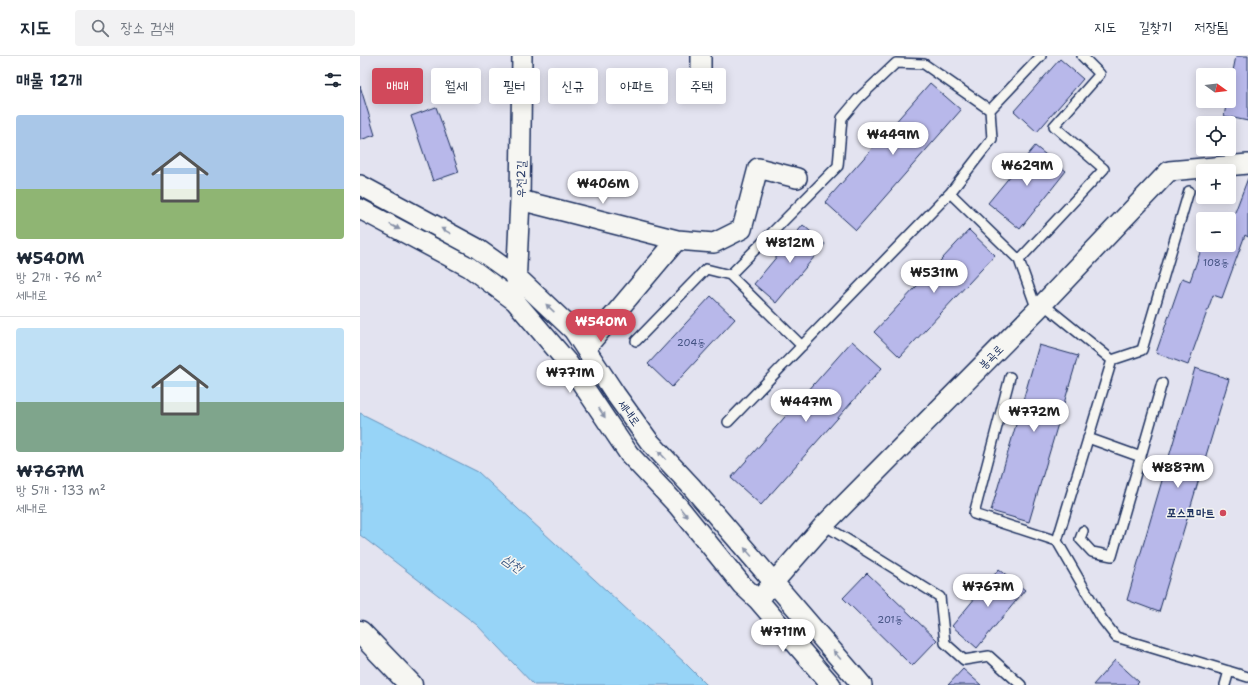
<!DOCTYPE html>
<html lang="ko">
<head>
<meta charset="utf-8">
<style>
	body { margin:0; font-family:"Shantell Sans","Poor Story",sans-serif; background:#f2f2f3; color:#1f2937; height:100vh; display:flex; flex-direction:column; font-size:15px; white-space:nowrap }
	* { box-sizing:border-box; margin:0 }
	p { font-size:13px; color:#747a83 }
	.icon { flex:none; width:22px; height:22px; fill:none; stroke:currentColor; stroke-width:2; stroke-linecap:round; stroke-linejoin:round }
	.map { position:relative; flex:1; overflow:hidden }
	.panel { display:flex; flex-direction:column; background:#fff; width:360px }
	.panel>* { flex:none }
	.top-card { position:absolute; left:12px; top:12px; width:380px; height:36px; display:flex; gap:8px }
	.needle { width:26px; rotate:105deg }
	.buttons { position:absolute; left:836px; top:12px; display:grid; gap:8px }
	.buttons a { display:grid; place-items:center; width:40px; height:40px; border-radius:4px; background:#fff; box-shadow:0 2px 10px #0003; font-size:20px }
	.price { position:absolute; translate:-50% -34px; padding:0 9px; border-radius:14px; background:#fff; color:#222; font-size:13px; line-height:26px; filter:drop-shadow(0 1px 2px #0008) }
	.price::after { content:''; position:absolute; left:50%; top:24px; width:12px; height:9px; margin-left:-6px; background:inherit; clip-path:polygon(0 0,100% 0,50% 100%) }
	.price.current { background:#d1495b; color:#fff }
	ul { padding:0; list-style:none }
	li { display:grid; align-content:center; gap:8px; height:212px; padding:0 16px }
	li+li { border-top:1px solid #e0e1e3 }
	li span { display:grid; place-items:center; height:124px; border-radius:4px; color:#555 }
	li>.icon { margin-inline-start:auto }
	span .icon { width:72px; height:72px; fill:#fffc; stroke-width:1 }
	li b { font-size:17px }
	h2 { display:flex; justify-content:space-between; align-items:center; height:48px; padding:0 16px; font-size:17px }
	.pill { padding:0 14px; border-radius:4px; background:#fff; box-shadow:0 2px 10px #0003; font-size:14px; line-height:36px }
	.pill.current { background:#d1495b; color:#fff }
	header { display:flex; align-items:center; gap:24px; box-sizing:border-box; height:56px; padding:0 20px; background:#fff; border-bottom:1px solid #e0e1e3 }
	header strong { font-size:19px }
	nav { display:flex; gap:22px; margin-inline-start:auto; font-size:14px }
	.search { width:280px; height:36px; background:#f2f2f3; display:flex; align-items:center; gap:10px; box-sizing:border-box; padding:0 14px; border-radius:4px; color:#747a83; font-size:15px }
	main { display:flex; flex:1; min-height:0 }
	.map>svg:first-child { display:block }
</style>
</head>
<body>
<header>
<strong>지도</strong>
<div class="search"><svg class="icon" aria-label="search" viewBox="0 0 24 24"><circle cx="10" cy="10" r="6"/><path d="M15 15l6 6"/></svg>장소 검색</div>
<nav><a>지도</a><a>길찾기</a><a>저장됨</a></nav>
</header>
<main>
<section class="panel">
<h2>매물 12개<svg class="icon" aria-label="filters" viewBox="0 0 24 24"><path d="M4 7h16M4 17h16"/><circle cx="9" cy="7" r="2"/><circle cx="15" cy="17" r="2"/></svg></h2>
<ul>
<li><span style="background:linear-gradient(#a9c7e8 60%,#8fb573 0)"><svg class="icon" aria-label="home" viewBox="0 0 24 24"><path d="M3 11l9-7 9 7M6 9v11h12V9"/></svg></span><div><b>₩540M</b><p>방 2개 · 76 m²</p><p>세내로</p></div></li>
<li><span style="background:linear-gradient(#bfe0f5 60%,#7fa58c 0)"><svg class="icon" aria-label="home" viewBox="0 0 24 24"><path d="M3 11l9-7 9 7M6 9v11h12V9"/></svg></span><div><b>₩767M</b><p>방 5개 · 133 m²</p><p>세내로</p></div></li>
</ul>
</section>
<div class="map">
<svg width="888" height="629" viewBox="0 0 888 629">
	<rect width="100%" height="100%" fill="#e3e3f0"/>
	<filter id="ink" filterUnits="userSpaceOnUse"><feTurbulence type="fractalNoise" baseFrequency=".025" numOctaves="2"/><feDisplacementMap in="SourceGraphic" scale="8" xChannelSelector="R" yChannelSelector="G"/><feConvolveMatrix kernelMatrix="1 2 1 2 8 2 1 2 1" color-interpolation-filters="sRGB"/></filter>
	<g filter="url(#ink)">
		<path fill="#97d4f7" stroke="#6592ba" d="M 0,357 L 118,416 L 325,607 L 347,629 L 174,629 L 117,569 L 0,479 Z"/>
		<path fill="#b8b8ea" stroke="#1b2f5e" d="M 876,0 L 888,0 L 888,65 L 864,60 L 867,45 L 869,45 L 869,35 Z
			M 700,3 L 723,23 L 677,76 L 654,55 Z
			M 570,27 L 601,54 L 496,174 L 465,146 Z
			M 0,30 L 15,79 L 0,84 Z
			M 76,51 L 99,116 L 73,125 L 51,60 Z
			M 675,90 L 706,115 L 660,173 L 628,147 Z
			M 888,122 L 888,181 L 885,179 L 862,242 L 853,239 L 828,309 L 796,297 L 822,222 L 830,225 L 843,188 L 843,189 L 869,189 L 869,172 Z
			M 443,169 L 465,188 L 416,247 L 394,228 Z
			M 609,174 L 635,199 L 540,301 L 514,276 Z
			M 351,240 L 375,263 L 312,331 L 288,308 Z
			M 492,285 L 522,312 L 401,449 L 371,422 Z
			M 679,289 L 718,300 L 669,466 L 631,455 Z
			M 835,312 L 869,323 L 799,556 L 767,544 Z
			M 639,513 L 665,534 L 617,592 L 592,570 Z
			M 507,517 L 577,584 L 552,610 L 483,542 Z
			M 755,604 L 779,626 L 776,629 L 733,629 Z
			M 603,613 L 621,629 L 588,629 Z"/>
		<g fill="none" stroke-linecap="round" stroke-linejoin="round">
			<g stroke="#1b2f5e" stroke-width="12">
				<path id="service" d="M 659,204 L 744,113 L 694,70 L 740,18 L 722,0
					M 370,219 L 442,290
					M 683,248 L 752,304 L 697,485 L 742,563 L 756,581 L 888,621
					M 677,254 L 659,204 L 590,137 L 632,83 L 630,54 L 681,0
					M 276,285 L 346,213 L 370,219 L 478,110 L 482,62 L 498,43 L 536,7 L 564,8 L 630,54
					M 752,304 L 782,294 L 829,135
					M 650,321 L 614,458 L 697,485
					M 368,366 L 590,137
					M 728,382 L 781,401
					M 464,469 L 580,541 L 585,587 L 604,604 L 629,600 L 661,629
					M 723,475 L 720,483 L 732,496 L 752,500 L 802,327
					M 865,629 L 869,615"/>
			</g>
			<g stroke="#1b2f5e" stroke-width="22">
				<path id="minor" d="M 341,25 L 341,0
					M 0,129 L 115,191 L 156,220 L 213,274 L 256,339 L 289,385 L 331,430 L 502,629
					M 160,144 L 317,184
					M 0,153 L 109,211 L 155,245 L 208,307 L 269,398 L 318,450 L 382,529 L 398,544 L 471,629
					M 156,230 L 160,144 L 162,0
					M 226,292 L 317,184 L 354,187 L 382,173 L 398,112 L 437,122
					M 406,535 L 464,469 L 677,254 L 809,115 L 888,108"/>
			</g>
			<g stroke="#1b2f5e" stroke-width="25">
				<path id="tertiary" d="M 0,576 L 51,629"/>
			</g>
			<use href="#service" stroke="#f6f6f2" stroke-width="9"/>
			<use href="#minor" stroke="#f6f6f2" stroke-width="19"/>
			<use href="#tertiary" stroke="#f6f6f2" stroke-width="22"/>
		</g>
		<defs><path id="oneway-solid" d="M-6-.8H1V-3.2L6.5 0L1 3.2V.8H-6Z"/></defs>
		<g fill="#8892a8">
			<use href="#oneway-solid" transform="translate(35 171) rotate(27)"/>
			<use href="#oneway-solid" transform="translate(86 175) rotate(-151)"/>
			<use href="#oneway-solid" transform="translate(190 252) rotate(-137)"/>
			<use href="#oneway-solid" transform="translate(242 357) rotate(56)"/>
			<use href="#oneway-solid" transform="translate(302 399) rotate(-133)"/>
			<use href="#oneway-solid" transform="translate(324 457) rotate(51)"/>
			<use href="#oneway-solid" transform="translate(388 496) rotate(-131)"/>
			<use href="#oneway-solid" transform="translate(477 599) rotate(-131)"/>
		</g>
	</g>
	<circle fill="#d1495b" stroke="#f6f6f2" stroke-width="1.5" cx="863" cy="457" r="4"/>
	<g text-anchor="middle" stroke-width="3" stroke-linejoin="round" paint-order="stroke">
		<g font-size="10" fill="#425181">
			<text x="856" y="210">108동</text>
			<text x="331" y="290">204동</text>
			<text x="530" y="567">201동</text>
		</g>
		<g font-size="12" fill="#1b2f5e" stroke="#f6f6f2">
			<text transform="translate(161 123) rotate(-89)" y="4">우전2길</text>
			<text transform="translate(631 301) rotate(-45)" y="4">봉곡로</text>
			<text transform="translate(269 357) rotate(54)" y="4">세내로</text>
		</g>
		<g font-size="12" font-weight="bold" fill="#1b2f5e" stroke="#f6f6f2" text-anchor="end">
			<text x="855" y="461">포스코마트</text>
		</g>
		<g font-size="13" font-style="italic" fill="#3a5884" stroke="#f6f6f2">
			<text transform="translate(153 507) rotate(35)" y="5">삼천</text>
		</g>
	</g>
</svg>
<div class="buttons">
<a><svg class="needle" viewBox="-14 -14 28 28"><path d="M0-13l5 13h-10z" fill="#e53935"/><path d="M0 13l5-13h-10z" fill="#747a83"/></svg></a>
<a><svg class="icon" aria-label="locate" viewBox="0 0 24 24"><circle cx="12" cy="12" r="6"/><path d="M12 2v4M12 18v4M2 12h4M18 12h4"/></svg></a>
<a>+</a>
<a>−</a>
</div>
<b class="price" style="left:533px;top:100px">₩449M</b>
<b class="price" style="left:667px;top:131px">₩629M</b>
<b class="price" style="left:243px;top:149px">₩406M</b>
<b class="price" style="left:430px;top:208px">₩812M</b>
<b class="price" style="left:574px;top:238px">₩531M</b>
<b class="price current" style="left:241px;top:287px">₩540M</b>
<b class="price" style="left:210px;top:338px">₩771M</b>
<b class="price" style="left:446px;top:367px">₩447M</b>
<b class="price" style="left:674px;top:377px">₩772M</b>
<b class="price" style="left:818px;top:433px">₩887M</b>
<b class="price" style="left:628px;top:552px">₩767M</b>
<b class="price" style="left:423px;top:597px">₩711M</b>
<div class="top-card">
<a class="pill current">매매</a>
<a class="pill">월세</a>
<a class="pill">필터</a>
<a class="pill">신규</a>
<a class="pill">아파트</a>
<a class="pill">주택</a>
</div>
</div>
</main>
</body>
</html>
